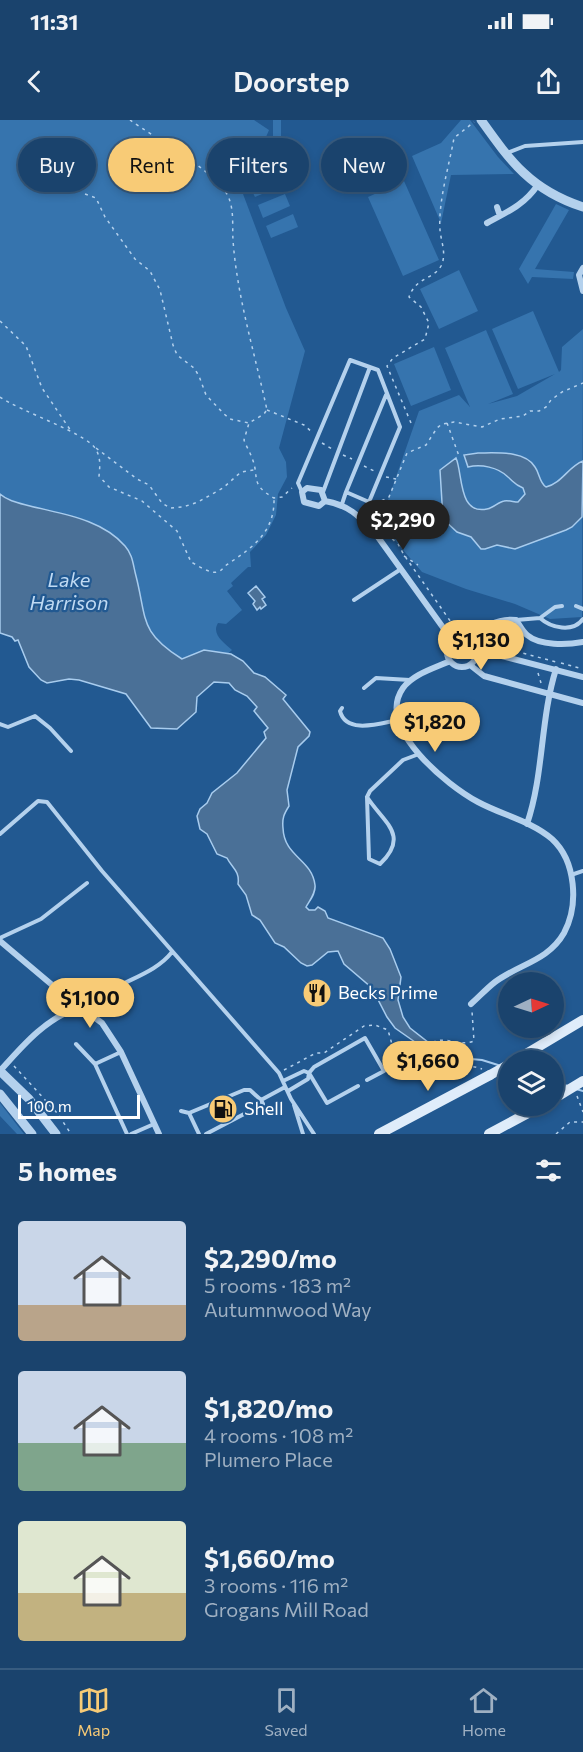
<!DOCTYPE html>
<html lang="en">
<head>
<meta charset="utf-8">
<style>
	body { margin:0; font-family:Commissioner,sans-serif; background:#234a72; color:#f1f3f6; height:100vh; display:flex; flex-direction:column; font-size:22px; white-space:nowrap }
	* { box-sizing:border-box; margin:0 }
	p { font-size:20px; color:#9fb0c2 }
	.icon { flex:none; width:33px; height:33px; fill:none; stroke:currentColor; stroke-width:2; stroke-linecap:round; stroke-linejoin:round }
	.map { position:relative; height:1014px; overflow:hidden }
	.details { display:flex; flex-direction:column; background:#1a436d; flex:1 }
	.details>* { flex:none }
	.guide { position:absolute; left:18px; top:18px; width:548px; height:54px; display:flex; gap:12px }
	.needle { width:39px; rotate:86deg }
	.buttons { position:absolute; left:498px; top:852px; display:grid; gap:12px }
	.buttons a { display:grid; place-items:center; width:66px; height:66px; border-radius:50%; background:#1a436d; box-shadow:0 3px 9px #0003,0 0 0 2px #385c80; font-size:30px }
	.scale { position:absolute; left:18px; bottom:15px; width:122px; box-sizing:border-box; padding-left:6px; border:3px solid #fff; border-top:0; font-size:16px; line-height:21px; white-space:nowrap; color:#fff; -webkit-text-stroke:4px #225991; paint-order:stroke }
	.price { position:absolute; translate:-50% -51px; padding:0 14px; border-radius:21px; background:#f8cb76; color:#111; font-size:20px; line-height:39px; filter:drop-shadow(0 2px 3px #0008) }
	.price::after { content:''; position:absolute; left:50%; top:36px; width:18px; height:14px; margin-left:-9px; background:inherit; clip-path:polygon(0 0,100% 0,50% 100%) }
	.price.active { background:#222; color:#fff }
	ul { padding:0; list-style:none }
	li { display:flex; align-items:center; gap:18px; height:150px; padding:0 18px }
	li span { display:grid; place-items:center; flex:none; width:168px; height:120px; border-radius:6px; color:#555 }
	li>.icon { margin-inline-start:auto }
	span .icon { width:72px; height:72px; fill:#fffc; stroke-width:1 }
	li b { font-size:26px }
	h2 { display:flex; justify-content:space-between; align-items:center; height:72px; padding:0 18px; font-size:26px }
	.pill { padding:0 21px; border-radius:27px; background:#1a436d; box-shadow:0 3px 9px #0003,0 0 0 2px #385c80; font-size:21px; line-height:54px }
	.pill.active { background:#f8cb76; color:#111 }
	.status { display:flex; justify-content:space-between; align-items:center; height:42px; padding:0 30px; background:#1a436d; direction:ltr }
	.status svg { height:16px; fill:currentColor }
	header { display:flex; justify-content:space-between; align-items:center; height:78px; padding:0 18px; background:#1a436d; font-size:27px; font-weight:600 }
	.dock { display:flex; justify-content:space-around; align-items:center; height:84px; border-top:2px solid #385c80; background:#1a436d; font-size:16px; color:#9fb0c2 }
	.dock a { display:grid; justify-items:center; gap:3px }
	.dock .active { color:#f8cb76 }
	.map>svg:first-child { display:block }
</style>
</head>
<body>
<div class="status"><b>11:31</b><svg viewBox="0 0 49 12"><path d="M0 12V9h3v3zM5 12V6h3v6zM10 12V3h3v9zM15 12V0h3v12zM26 1h20v11H26zM47 4h2v5h-2z"/></svg></div>
<header><svg class="icon" aria-label="back" viewBox="0 0 24 24"><path d="M15 5l-7 7 7 7"/></svg>Doorstep<svg class="icon" aria-label="share" viewBox="0 0 24 24"><path d="M12 15V3M7 8l5-5 5 5M5 13v7h14v-7"/></svg></header>
<div class="map">
<svg width="583" height="1014" viewBox="0 0 583 1014">
	<rect width="100%" height="100%" fill="#225991"/>
	<path fill="#3674ae" d="M 0,0 L 254,0 L 269,10 L 260,31 L 240,66 L 286,188 L 305,231 L 279,328 L 286,342 L 287,357 L 278,374 L 276,395 L 266,415 L 250,432 L 251,447 L 248,447 L 231,463 L 233,466 L 227,471 L 242,490 L 226,504 L 218,503 C 211,514 224,523 232,530 L 208,551 L 197,555 L 0,443 Z
		M 273,0 L 281,0 L 281,30 L 273,31 Z
		M 461,0 L 470,0 L 498,37 L 514,54 L 451,55 L 441,103 L 412,36 L 441,23 Z
		M 276,54 L 281,66 L 255,77 L 249,65 Z
		M 404,61 L 439,140 L 403,156 L 368,77 Z
		M 285,74 L 290,86 L 263,98 L 258,85 Z
		M 556,84 L 569,90 L 535,149 L 574,152 L 573,159 L 532,157 L 528,164 L 519,149 Z
		M 293,94 L 298,107 L 271,118 L 266,106 Z
		M 459,150 L 478,191 L 439,209 L 420,169 Z
		M 533,191 L 559,252 L 561,250 L 562,227 L 583,209 L 582,497 L 550,499 L 515,484 L 466,469 L 422,452 L 380,403 L 419,291 L 459,275 L 470,287 L 445,228 L 486,210 L 513,274 L 488,284 L 517,276 L 555,254 L 518,269 L 492,209 Z
		M 434,227 L 451,270 L 411,286 L 394,244 Z
		M 0,983 L 24,1014 L 17,1014 L 0,996 Z"/>
	<path fill="#4a7097" stroke="#a8ccee" stroke-width="1.5" d="M 478,333 C 495,333 525,330 535,347 C 540,354 539,362 546,367 C 562,363 568,347 583,341 L 582,397 L 572,407 L 566,410 L 515,429 L 497,425 L 485,429 L 481,429 L 471,417 L 457,412 L 443,399 L 440,350 L 456,338 C 463,354 458,395 487,389 C 494,388 498,382 504,381 C 508,380 514,382 518,382 L 525,374 L 523,368 C 514,364 515,363 508,357 C 498,347 481,344 468,347 L 464,335 Z
		M 0,374 C 8,381 19,383 30,386 C 62,394 102,399 125,426 C 133,435 133,445 136,456 C 147,499 139,512 182,539 L 204,530 L 231,534 L 243,541 L 254,553 L 265,557 L 286,575 L 283,579 L 310,612 L 309,616 L 298,627 L 287,670 L 289,686 C 284,694 282,698 283,708 C 284,737 312,739 315,765 C 316,773 310,780 306,787 L 309,790 L 315,790 L 318,787 L 325,791 L 328,798 L 383,818 L 390,829 L 401,857 L 398,880 L 403,897 L 410,908 L 429,923 L 425,929 L 395,908 L 387,897 L 372,868 L 344,844 L 338,831 L 328,832 L 312,845 L 307,846 L 301,843 L 284,827 L 275,823 L 260,800 L 252,795 L 246,775 L 238,764 C 240,751 232,748 227,738 L 217,734 L 207,714 L 200,709 L 197,696 L 200,689 L 207,683 L 212,673 L 237,653 L 266,618 L 264,612 L 268,608 L 254,591 L 257,587 L 247,576 L 235,570 L 229,563 L 214,562 L 197,577 L 196,592 L 177,609 L 151,608 L 126,574 L 79,560 L 69,559 L 47,563 L 41,560 L 29,547 L 18,520 L 15,521 L 12,517 L 0,513 Z
		M 256,466 L 265,477 L 262,479 L 266,485 L 261,489 L 260,487 L 257,490 L 253,484 L 255,481 L 248,473 Z"/>
	<g fill="none" stroke-linecap="round" stroke-linejoin="round">
		<path stroke="#a8ccee" stroke-width="2" d="M 423,926 L 438,936 L 482,940 L 498,945
			M 554,962 L 568,966
			M 576,969 L 583,971"/>
		<path stroke="#b4d1ed" stroke-width="1.5" stroke-dasharray="3 4.5" stroke-linecap="butt" d="M 130,0 C 155,18 208,47 225,71 C 235,85 232,104 233,120 C 237,177 255,234 267,290
			M 85,74 L 96,78 L 105,97 L 135,139 L 150,151 L 160,170 L 173,225 L 177,235 L 194,248 L 199,256 L 206,275 L 224,294 L 230,299 L 249,303
			M 0,201 L 26,226 L 42,268 L 71,311
			M 0,277 C 20,291 85,313 95,328 C 101,337 100,346 99,356 L 109,367 L 142,381 L 177,411 L 191,442 C 197,445 210,454 217,452 C 221,452 224,446 228,444 C 253,427 275,412 274,378
			M 267,290 L 304,305 L 313,313
			M 266,291 L 264,294 L 249,303 L 244,320 C 246,326 250,332 252,338 C 260,357 249,364 274,378 L 282,377 L 292,368
			M 411,303 L 387,246 L 393,238 L 425,219 L 429,203 L 421,187 L 409,177 C 416,157 434,159 441,146 C 447,134 441,122 440,110 C 438,82 449,46 454,18 L 474,2
			M 447,303 L 459,336
			M 322,323 L 334,330
			M 96,328 L 137,359 L 149,365 L 162,383 L 170,388 L 183,387 L 198,382 L 223,368 L 241,352 L 254,350
			M 343,335 L 352,339
			M 364,346 L 376,352
			M 386,357 L 396,359
			M 375,384 L 389,377 L 407,333 L 426,325 L 437,308 L 442,304 L 454,302 L 482,307 L 500,299 L 523,296 L 530,291 L 539,291 L 546,287 L 551,280 L 562,272 L 583,263
			M 381,409 L 398,424 L 404,435 L 453,505 L 465,504 L 473,508
			M 404,436 L 418,445
			M 484,516 L 489,524 L 556,542
			M 561,543 L 579,548
			M 538,553 L 541,563
			M 411,943 C 418,938 425,927 432,923 C 446,915 457,927 474,921 L 472,891
			M 14,946 L 58,994 L 71,1014
			M 284,950 L 316,933 L 324,933 L 364,906 L 375,905 L 388,910 L 393,928 L 416,949 C 437,945 461,942 482,949
			M 577,976 L 583,992
			M 556,1014 L 570,1002 L 583,1002"/>
		<path stroke="#b4d1ed" stroke-width="4" d="M 507,33 L 525,26 L 583,22
			M 302,372 L 298,363 L 350,240 L 378,250 L 400,307 L 369,382 L 346,372 L 342,384
			M 323,372 L 370,247
			M 346,372 L 386,275
			M 354,480 L 401,449
			M 576,486 L 583,489
			M 540,498 C 551,508 573,513 583,499
			M 516,500 L 540,498 L 555,487 L 562,486
			M 364,568 L 376,558 L 410,560
			M 342,588 L 340,591 C 346,615 381,603 398,600
			M 0,604 L 8,607 L 35,596 L 50,608 L 71,631
			M 367,677 C 384,703 410,715 380,744 L 369,739 L 367,677 L 370,671 L 403,640 L 419,634
			M 0,714 L 38,681 L 47,682 L 102,751 L 279,953 L 291,979 L 314,1014
			M 571,755 L 583,751
			M 0,818 L 41,799 L 87,763
			M 81,886 C 95,883 103,874 115,868 C 135,857 158,850 172,832
			M 76,924 L 95,944 L 121,932
			M 95,944 L 127,1014
			M 283,961 L 304,951 L 309,953 L 308,959 L 288,971
			M 358,966 L 327,983 L 309,953 L 314,947 L 365,918 L 384,951 L 367,960
			M 294,985 L 303,1014
			M 181,991 L 189,993 L 244,970 L 250,970 L 261,980 L 285,967
			M 189,993 L 199,1014
			M 131,1014 L 154,1004
			M 206,1014 L 263,984 L 261,980"/>
		<path stroke="#b4d1ed" stroke-width="6" d="M 497,87 L 500,96
			M 487,103 C 507,92 524,85 537,66
			M 583,148 L 579,155 L 583,171
			M 325,381 L 321,370 L 307,368 L 302,372 L 304,382 L 319,386 L 325,381 C 349,385 359,396 375,413 L 452,520
			M447 532a15 15 0 1 1 30 0a15 15 0 1 1-30 0Z
			M 472,519 C 484,506 498,498 516,500 C 519,504 523,512 527,515 C 540,526 567,525 583,522
			M 478,530 L 583,557
			M 450,541 C 435,548 413,554 403,568 C 375,608 448,666 478,682 C 502,695 531,701 552,719 C 576,741 579,785 564,813 C 548,841 519,844 495,862 C 486,869 479,877 471,884
			M 470,545 L 484,556 L 583,583
			M 527,704 C 544,654 540,600 556,549
			M 0,821 L 64,875 L 102,903 L 121,932 L 159,1014
			M 0,951 C 23,925 46,898 80,887"/>
		<path stroke="#b4d1ed" stroke-width="9" d="M 481,0 C 511,42 531,70 583,87
			M 0,951 L 29,979 L 56,1014
			M 0,974 L 32,1014"/>
		<path stroke="#dfecfa" stroke-width="10" d="M 516,940 L 583,900
			M 379,1014 L 490,955
			M 489,1014 L 541,986"/>
		<path stroke="#dfecfa" stroke-width="10" d="M 490,955 L 508,945
			M 555,978 L 583,961"/>
	</g>
	<defs>
		<g id="restaurant-disc" transform="scale(1.5)"><circle r="9.5" fill="#f8cb76" stroke="#225991"/><path d="M-5-6h1v4h1v-4h1v4h1v-4h1v5L-1.5 .5V6h-2V.5L-5-1ZM5-6V6H3V1.5H1.5Q1.5-4 5-6Z" fill="#111"/></g>
		<g id="fuel-disc" transform="scale(1.5)"><circle r="9.5" fill="#f8cb76" stroke="#225991"/><path d="M-5.5-6h7V0h2V4h1.3V-2.5L3-4.5l.8-.8L6-3V5H2.5V1h-1V6h-7ZM-4.2-4.7v3.2H.2V-4.7Z" fill="#111"/></g>
	</defs>
	<g fill-rule="evenodd">
		<use href="#restaurant-disc" x="317" y="873"/>
		<use href="#fuel-disc" x="223" y="989"/>
	</g>
	<g text-anchor="middle" stroke-width="4.5" stroke-linejoin="round" paint-order="stroke">
		<g font-size="18" fill="#fff" stroke="#225991" text-anchor="start">
			<text x="338" y="879">Becks Prime</text>
			<text x="244" y="995">Shell</text>
		</g>
		<g font-size="20" font-style="italic" fill="#c0daf3" stroke="#225991">
			<text x="69" y="467">Lake<tspan x="69" dy="23">Harrison</tspan></text>
		</g>
	</g>
</svg>
<div class="buttons">
<a><svg class="needle" viewBox="-14 -14 28 28"><path d="M0-13l5 13h-10z" fill="#e53935"/><path d="M0 13l5-13h-10z" fill="#9fb0c2"/></svg></a>
<a><svg class="icon" aria-label="layers" viewBox="0 0 24 24"><path d="M12 4l9 5-9 5-9-5zM3 14l9 5 9-5"/></svg></a>
</div>
<div class="scale">100 m</div>
<b class="price active" style="left:403px;top:431px">$2,290</b>
<b class="price" style="left:481px;top:551px">$1,130</b>
<b class="price" style="left:435px;top:633px">$1,820</b>
<b class="price" style="left:90px;top:909px">$1,100</b>
<b class="price" style="left:428px;top:972px">$1,660</b>
<div class="guide">
<a class="pill">Buy</a>
<a class="pill active">Rent</a>
<a class="pill">Filters</a>
<a class="pill">New</a>
</div>
</div>
<section class="details">
<h2>5 homes<svg class="icon" aria-label="filters" viewBox="0 0 24 24"><path d="M4 7h16M4 17h16"/><circle cx="9" cy="7" r="2"/><circle cx="15" cy="17" r="2"/></svg></h2>
<ul>
<li><span style="background:linear-gradient(#c9d6e8 70%,#b9a48a 0)"><svg class="icon" aria-label="home" viewBox="0 0 24 24"><path d="M3 11l9-7 9 7M6 9v11h12V9"/></svg></span><div><b>$2,290/mo</b><p>5 rooms · 183 m²</p><p>Autumnwood Way</p></div></li>
<li><span style="background:linear-gradient(#c9d6e8 60%,#7fa58c 0)"><svg class="icon" aria-label="home" viewBox="0 0 24 24"><path d="M3 11l9-7 9 7M6 9v11h12V9"/></svg></span><div><b>$1,820/mo</b><p>4 rooms · 108 m²</p><p>Plumero Place</p></div></li>
<li><span style="background:linear-gradient(#dfe7d0 60%,#c2b280 0)"><svg class="icon" aria-label="home" viewBox="0 0 24 24"><path d="M3 11l9-7 9 7M6 9v11h12V9"/></svg></span><div><b>$1,660/mo</b><p>3 rooms · 116 m²</p><p>Grogans Mill Road</p></div></li>
</ul>
</section>
<nav class="dock">
<a class="active"><svg class="icon" aria-label="map" viewBox="0 0 24 24"><path d="M3 6l6-2 6 2 6-2v14l-6 2-6-2-6 2zM9 4v14M15 6v14"/></svg>Map</a>
<a><svg class="icon" aria-label="saved" viewBox="0 0 24 24"><path d="M7 4h10v16l-5-4-5 4z"/></svg>Saved</a>
<a><svg class="icon" aria-label="home" viewBox="0 0 24 24"><path d="M3 11l9-7 9 7M6 9v11h12V9"/></svg>Home</a>
</nav>
</body>
</html>
